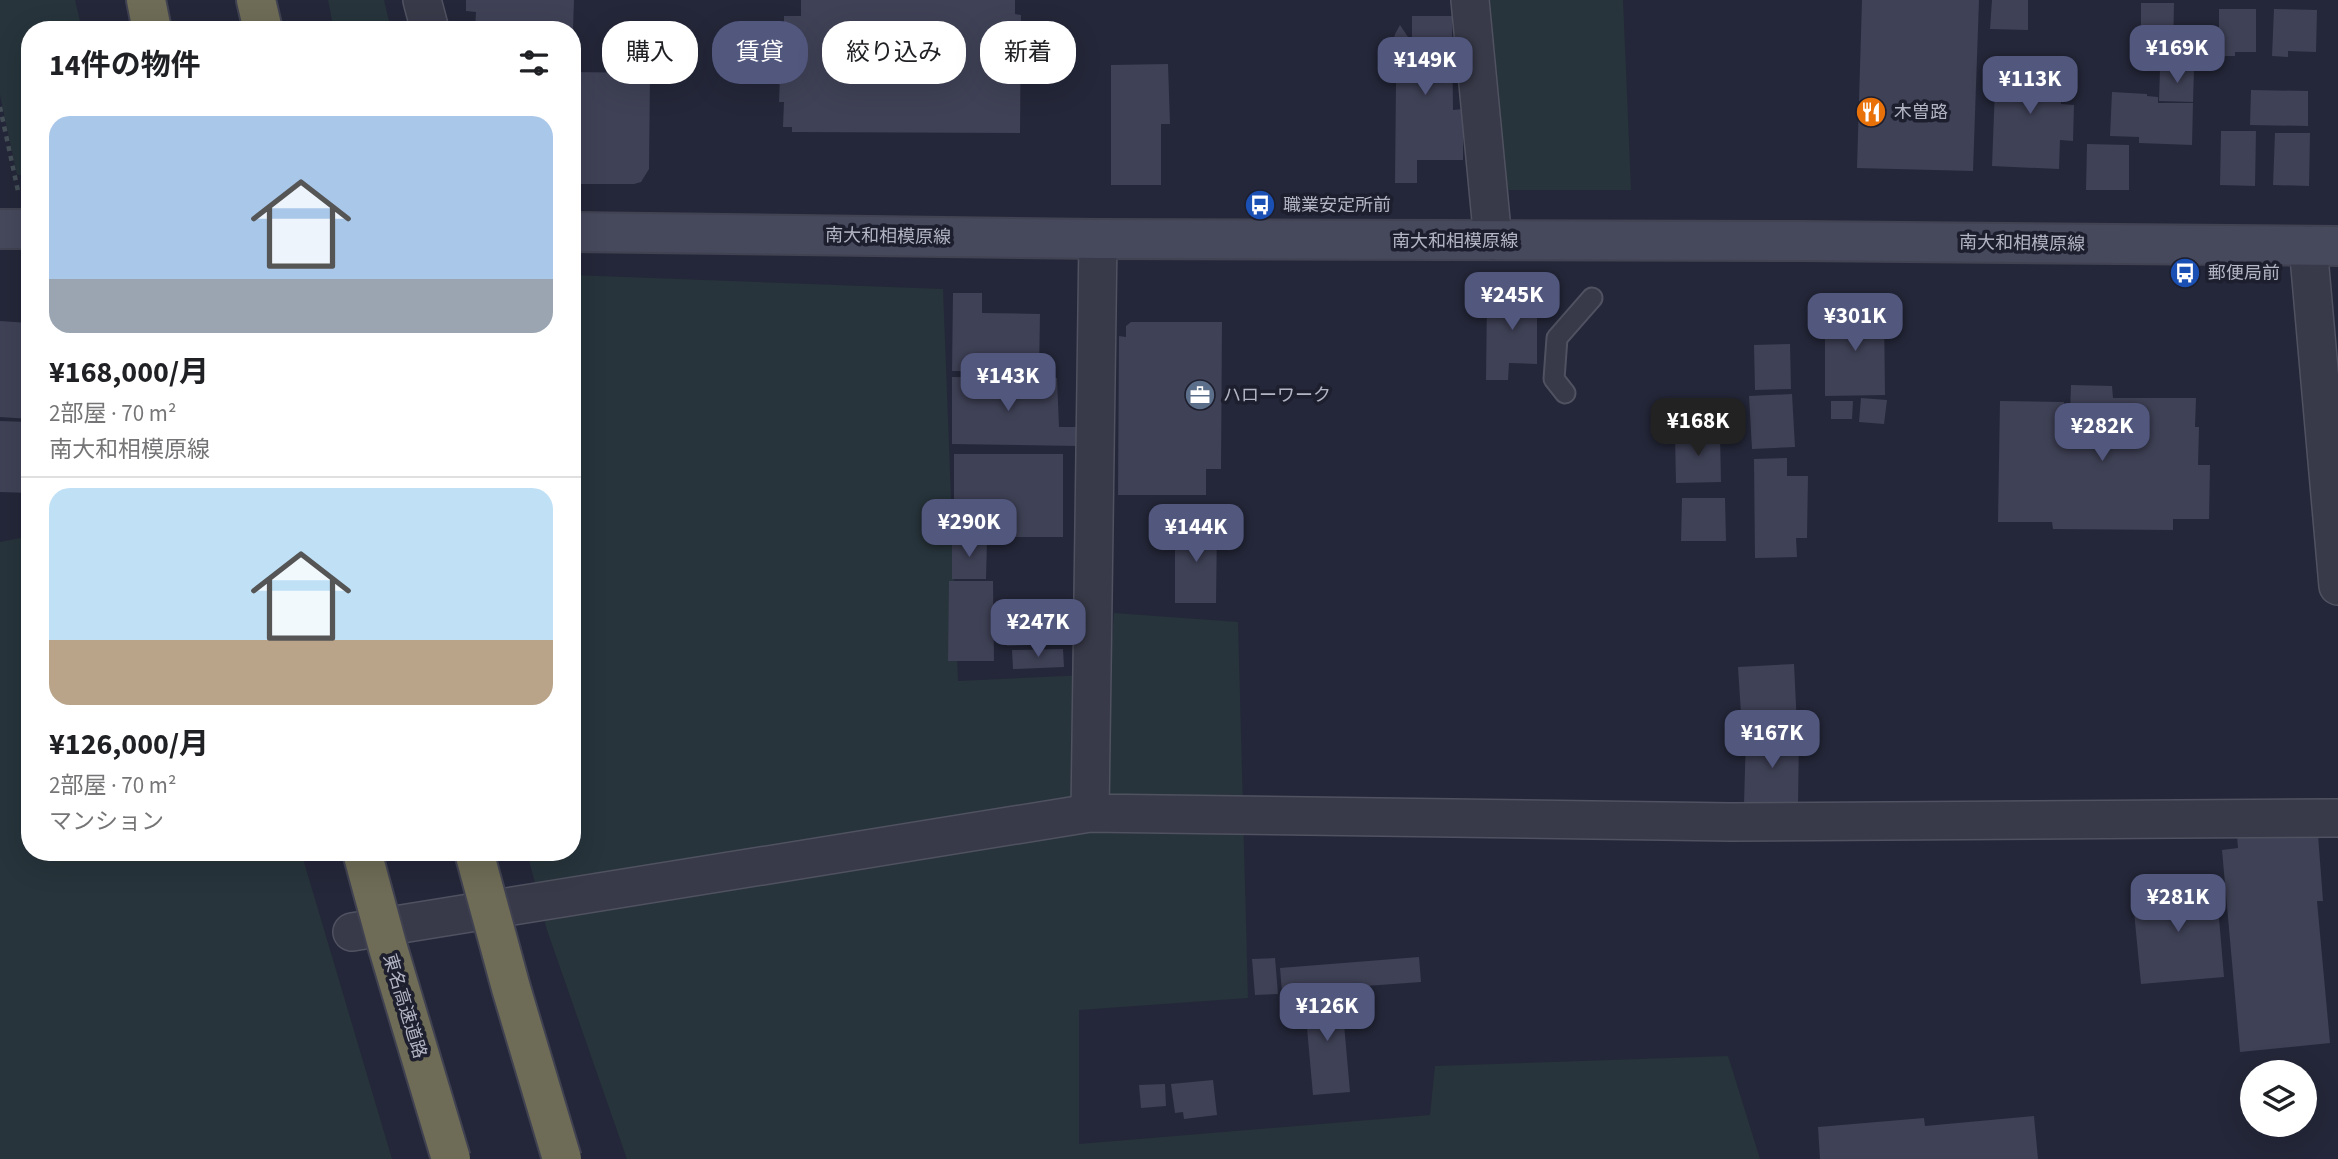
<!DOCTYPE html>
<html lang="ja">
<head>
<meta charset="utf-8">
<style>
	body { margin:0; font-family:"Source Sans 3","Noto Sans JP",sans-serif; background:#f2f2f2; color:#202124; height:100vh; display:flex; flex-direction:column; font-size:26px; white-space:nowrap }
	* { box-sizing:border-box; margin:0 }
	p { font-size:23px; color:#757577 }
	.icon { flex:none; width:38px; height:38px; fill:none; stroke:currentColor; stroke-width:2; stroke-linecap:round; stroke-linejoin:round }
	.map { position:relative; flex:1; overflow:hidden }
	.sheet { position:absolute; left:21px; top:21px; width:560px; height:840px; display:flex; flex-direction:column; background:#fff; border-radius:28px; box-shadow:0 7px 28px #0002 }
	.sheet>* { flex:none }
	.banner { position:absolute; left:602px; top:21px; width:665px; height:63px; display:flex; gap:14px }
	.controls { position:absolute; left:2240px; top:1060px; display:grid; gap:14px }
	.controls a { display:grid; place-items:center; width:77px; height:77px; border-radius:50%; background:#fff; box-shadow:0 7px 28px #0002; font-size:35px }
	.price { position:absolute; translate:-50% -60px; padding:0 16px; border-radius:14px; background:#52577e; color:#fff; font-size:23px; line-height:46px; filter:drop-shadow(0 2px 4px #0008) }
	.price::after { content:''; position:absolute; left:50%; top:42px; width:21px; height:16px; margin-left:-10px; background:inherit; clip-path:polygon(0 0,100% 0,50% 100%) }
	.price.selected { background:#222; color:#fff }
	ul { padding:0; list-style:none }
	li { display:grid; align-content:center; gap:14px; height:371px; padding:0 28px }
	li+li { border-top:2px solid #e0e0e0 }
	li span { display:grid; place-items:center; height:217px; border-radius:21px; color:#555 }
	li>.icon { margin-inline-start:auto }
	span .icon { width:126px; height:126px; fill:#fffc; stroke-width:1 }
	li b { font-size:30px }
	h2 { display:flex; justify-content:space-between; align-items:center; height:84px; padding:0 28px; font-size:30px }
	.chip { padding:0 24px; border-radius:28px; background:#fff; box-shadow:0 7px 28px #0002; font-size:24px; line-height:63px }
	.chip.selected { background:#52577e; color:#fff }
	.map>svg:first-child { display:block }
</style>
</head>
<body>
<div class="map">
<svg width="2338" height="1159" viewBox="0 0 2338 1159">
	<rect width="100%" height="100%" fill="#242739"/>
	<path fill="#27343b" d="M 0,0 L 75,0 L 82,30 L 30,30 L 30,174 L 17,175 L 0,95 Z
		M 328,0 L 384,0 L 391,30 L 334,30 Z
		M 1490,0 L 1623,0 L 1631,190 L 1507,190 Z
		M 572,275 L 943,289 L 958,681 L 1109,674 L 1114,613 L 1238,622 L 1248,998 L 1079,1010 L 1079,1144 L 1430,1115 L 1435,1066 L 1728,1056 L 1760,1159 L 627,1159 L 547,930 L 527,852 L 572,852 Z
		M 30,536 L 30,852 L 301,852 L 392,1159 L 0,1159 L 0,542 Z"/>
	<path fill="#3f4156" d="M 466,0 L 574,0 L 573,30 L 475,30 L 476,12 L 466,11 Z
		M 801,0 L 1015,0 L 1015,14 L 1021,15 L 1020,133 L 792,132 L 792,127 L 783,127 L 784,102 L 779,102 L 780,76 L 791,75 L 792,52 L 784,52 L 784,16 L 801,16 Z
		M 1862,0 L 1979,0 L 1973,171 L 1857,168 Z
		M 1992,0 L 2028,0 L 2028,30 L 1990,29 Z
		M 2141,3 L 2174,3 L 2173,54 L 2141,54 Z
		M 2219,9 L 2256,9 L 2256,52 L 2235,52 L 2235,56 L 2219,56 Z
		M 2274,9 L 2317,10 L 2316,52 L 2288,51 L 2288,57 L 2272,56 Z
		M 1412,16 L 1452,16 L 1453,110 L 1463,109 L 1463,160 L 1417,160 L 1417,183 L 1395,183 L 1396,83 L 1391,72 L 1389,59 L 1395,34 L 1400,25 L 1412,43 Z
		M 1996,62 L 2063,65 L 2061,104 L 2074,105 L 2073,141 L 2060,140 L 2059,169 L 1992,166 Z
		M 1168,64 L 1170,124 L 1161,124 L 1161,185 L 1111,185 L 1111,65 Z
		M 2160,69 L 2194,69 L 2193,102 L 2159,101 Z
		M 572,72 L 650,73 L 649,169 L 641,182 L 634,184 L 572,184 Z
		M 2251,90 L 2308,91 L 2308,126 L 2250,125 Z
		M 2112,92 L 2147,94 L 2147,96 L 2158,97 L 2158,103 L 2193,103 L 2192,145 L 2139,143 L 2139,137 L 2110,136 Z
		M 2221,131 L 2256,131 L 2255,186 L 2220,185 Z
		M 2275,133 L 2310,133 L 2309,186 L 2273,185 Z
		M 2087,144 L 2129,145 L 2129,190 L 2086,190 Z
		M 1524,290 L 1546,290 L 1545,314 L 1537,314 L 1537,364 L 1509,363 L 1508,380 L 1486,380 L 1487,297 L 1523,297 Z
		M 953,293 L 982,293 L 982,313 L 1040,314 L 1039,372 L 952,371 Z
		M 1825,311 L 1884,311 L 1885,395 L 1825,396 Z
		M 0,321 L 30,323 L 30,419 L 0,417 Z
		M 1131,322 L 1222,322 L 1221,469 L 1206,469 L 1206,495 L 1118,495 L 1119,336 L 1126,337 L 1126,326 Z
		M 1790,344 L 1791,389 L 1755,390 L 1754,345 Z
		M 952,377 L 1057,378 L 1059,427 L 1079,427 L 1079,446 L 952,444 Z
		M 2071,385 L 2112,386 L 2113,398 L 2196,398 L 2195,427 L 2199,427 L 2198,465 L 2210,465 L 2209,519 L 2173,519 L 2173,530 L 2053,529 L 2052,522 L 1998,522 L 2000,401 L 2064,402 L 2063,443 L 2069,443 Z
		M 1792,394 L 1795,447 L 1752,449 L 1749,396 Z
		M 1861,398 L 1887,400 L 1884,424 L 1859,422 Z
		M 1831,401 L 1853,401 L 1852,419 L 1831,419 Z
		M 0,421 L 30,422 L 30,493 L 0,492 Z
		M 1720,434 L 1721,482 L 1676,483 L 1675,435 Z
		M 954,454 L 1063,454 L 1063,537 L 954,537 Z
		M 1787,458 L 1787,476 L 1808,476 L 1807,538 L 1796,538 L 1797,557 L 1755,558 L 1754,459 Z
		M 1682,498 L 1725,498 L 1726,541 L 1681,541 Z
		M 1217,524 L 1216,603 L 1175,603 L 1175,525 Z
		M 952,540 L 987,540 L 986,579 L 952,579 Z
		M 949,581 L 993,581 L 994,661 L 948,661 Z
		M 1007,619 L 1030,619 L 1030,645 L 1007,646 Z
		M 1063,649 L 1064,667 L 1013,669 L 1012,650 Z
		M 1794,664 L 1797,726 L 1742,729 L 1738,667 Z
		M 1746,735 L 1799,735 L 1798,805 L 1744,804 Z
		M 2318,835 L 2323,901 L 2317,901 L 2330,1043 L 2240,1052 L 2222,850 L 2238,848 L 2237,836 Z
		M 2216,883 L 2224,977 L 2141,984 L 2132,891 Z
		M 1419,957 L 1421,982 L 1282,992 L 1280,968 Z
		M 1275,958 L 1278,994 L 1255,995 L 1252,959 Z
		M 1341,990 L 1350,1092 L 1313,1095 L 1304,994 Z
		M 1213,1080 L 1217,1115 L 1184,1119 L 1183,1112 L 1175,1113 L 1171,1084 Z
		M 1165,1084 L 1166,1106 L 1141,1108 L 1139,1085 Z
		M 2034,1116 L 2038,1159 L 1820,1159 L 1818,1127 L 1924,1118 L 1925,1126 Z"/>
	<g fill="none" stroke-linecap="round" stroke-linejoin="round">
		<g stroke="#505261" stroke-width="23">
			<path id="lane" d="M 1565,393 L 1554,379 L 1557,338 L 1592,298"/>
		</g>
		<g stroke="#505261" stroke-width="40">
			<path id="street" d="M 422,0 L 430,30
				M 1470,0 L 1493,241
				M 2308,245 L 2338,586
				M 1090,813 L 1098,239
				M 352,932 L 1090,813 L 1731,822 L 2338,818"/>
		</g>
		<g stroke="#414352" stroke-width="42">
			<path id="secondary" d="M 0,229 L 30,229
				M 572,232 L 1098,239 L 1801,241 L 2338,246"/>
		</g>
		<g stroke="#404251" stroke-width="42">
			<path id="highway" d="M 146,0 L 152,30
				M 256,0 L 263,30"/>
		</g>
		<path stroke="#444f57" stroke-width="4.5" stroke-dasharray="5 5" stroke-linecap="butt" d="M 0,107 L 18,191"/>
		<use href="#lane" stroke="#383a49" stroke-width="19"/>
		<use href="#street" stroke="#383a49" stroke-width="37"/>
		<use href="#secondary" stroke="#46485c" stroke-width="38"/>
		<use href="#highway" stroke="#6e6c56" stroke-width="38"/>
		<g stroke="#404251" stroke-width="42" stroke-linecap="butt">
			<path id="highway-bridge" d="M 362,852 L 388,948 L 451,1159
				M 474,852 L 511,988 L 562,1159"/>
		</g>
		<use href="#highway-bridge" stroke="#6e6c56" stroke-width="38"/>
	</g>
	<defs>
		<g id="restaurant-disc" transform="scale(1.575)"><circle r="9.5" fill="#e8710a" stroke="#1d1f2e"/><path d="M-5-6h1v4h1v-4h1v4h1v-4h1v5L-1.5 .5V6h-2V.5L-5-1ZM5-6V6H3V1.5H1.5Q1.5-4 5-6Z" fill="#fff"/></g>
		<g id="bus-disc" transform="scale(1.575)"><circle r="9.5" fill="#1a4fb4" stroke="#1d1f2e"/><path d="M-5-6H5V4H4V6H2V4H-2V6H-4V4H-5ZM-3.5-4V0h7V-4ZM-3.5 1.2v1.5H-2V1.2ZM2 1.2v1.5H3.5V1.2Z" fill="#fff"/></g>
		<g id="office-disc" transform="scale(1.575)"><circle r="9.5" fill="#5c6f8a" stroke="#1d1f2e"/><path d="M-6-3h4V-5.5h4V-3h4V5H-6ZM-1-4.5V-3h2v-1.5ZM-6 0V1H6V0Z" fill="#fff"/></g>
	</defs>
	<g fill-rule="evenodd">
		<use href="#restaurant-disc" x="1871" y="112"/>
		<use href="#bus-disc" x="1260" y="205"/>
		<use href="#bus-disc" x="2185" y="273"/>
		<use href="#office-disc" x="1200" y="395"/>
	</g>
	<g text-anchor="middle" stroke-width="7" stroke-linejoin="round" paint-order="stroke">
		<g font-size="18" fill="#b3b5c5" stroke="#1d1f2e" text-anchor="start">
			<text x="1894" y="118">木曽路</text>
			<text x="1283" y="211">職業安定所前</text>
			<text x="2208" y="279">郵便局前</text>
			<text x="1223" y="401">ハローワーク</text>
		</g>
		<g font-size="18" fill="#b3b5c5" stroke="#1d1f2e">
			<text transform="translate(888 236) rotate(1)" y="6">南大和相模原線</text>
			<text x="1455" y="247">南大和相模原線</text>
			<text transform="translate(2022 243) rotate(1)" y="6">南大和相模原線</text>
			<text transform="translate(405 1006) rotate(73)" y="6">東名高速道路</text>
		</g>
	</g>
</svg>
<div class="controls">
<a><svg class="icon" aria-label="layers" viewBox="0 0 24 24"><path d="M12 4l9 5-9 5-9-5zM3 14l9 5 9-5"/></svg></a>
</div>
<b class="price" style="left:2177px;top:85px">¥169K</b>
<b class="price" style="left:1425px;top:97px">¥149K</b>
<b class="price" style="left:2030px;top:116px">¥113K</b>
<b class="price" style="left:1512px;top:332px">¥245K</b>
<b class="price" style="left:1855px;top:353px">¥301K</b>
<b class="price" style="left:1008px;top:413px">¥143K</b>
<b class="price selected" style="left:1698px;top:458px">¥168K</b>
<b class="price" style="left:2102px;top:463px">¥282K</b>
<b class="price" style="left:969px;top:559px">¥290K</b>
<b class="price" style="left:1196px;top:564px">¥144K</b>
<b class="price" style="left:1038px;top:659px">¥247K</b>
<b class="price" style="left:1772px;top:770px">¥167K</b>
<b class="price" style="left:2178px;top:934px">¥281K</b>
<b class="price" style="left:1327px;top:1043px">¥126K</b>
<div class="banner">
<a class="chip">購入</a>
<a class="chip selected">賃貸</a>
<a class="chip">絞り込み</a>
<a class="chip">新着</a>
</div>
<section class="sheet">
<h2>14件の物件<svg class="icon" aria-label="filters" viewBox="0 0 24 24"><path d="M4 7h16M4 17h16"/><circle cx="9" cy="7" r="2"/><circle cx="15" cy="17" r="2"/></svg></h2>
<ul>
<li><span style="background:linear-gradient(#a9c7e8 75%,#9aa5b1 0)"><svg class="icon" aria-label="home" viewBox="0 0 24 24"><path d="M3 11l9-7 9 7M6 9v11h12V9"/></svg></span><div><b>¥168,000/月</b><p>2部屋 · 70 m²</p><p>南大和相模原線</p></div></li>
<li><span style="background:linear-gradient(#bfe0f5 70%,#b9a48a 0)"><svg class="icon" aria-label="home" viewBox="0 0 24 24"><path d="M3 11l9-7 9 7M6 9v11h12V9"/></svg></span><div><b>¥126,000/月</b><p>2部屋 · 70 m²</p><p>マンション</p></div></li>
</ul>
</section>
</div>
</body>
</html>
